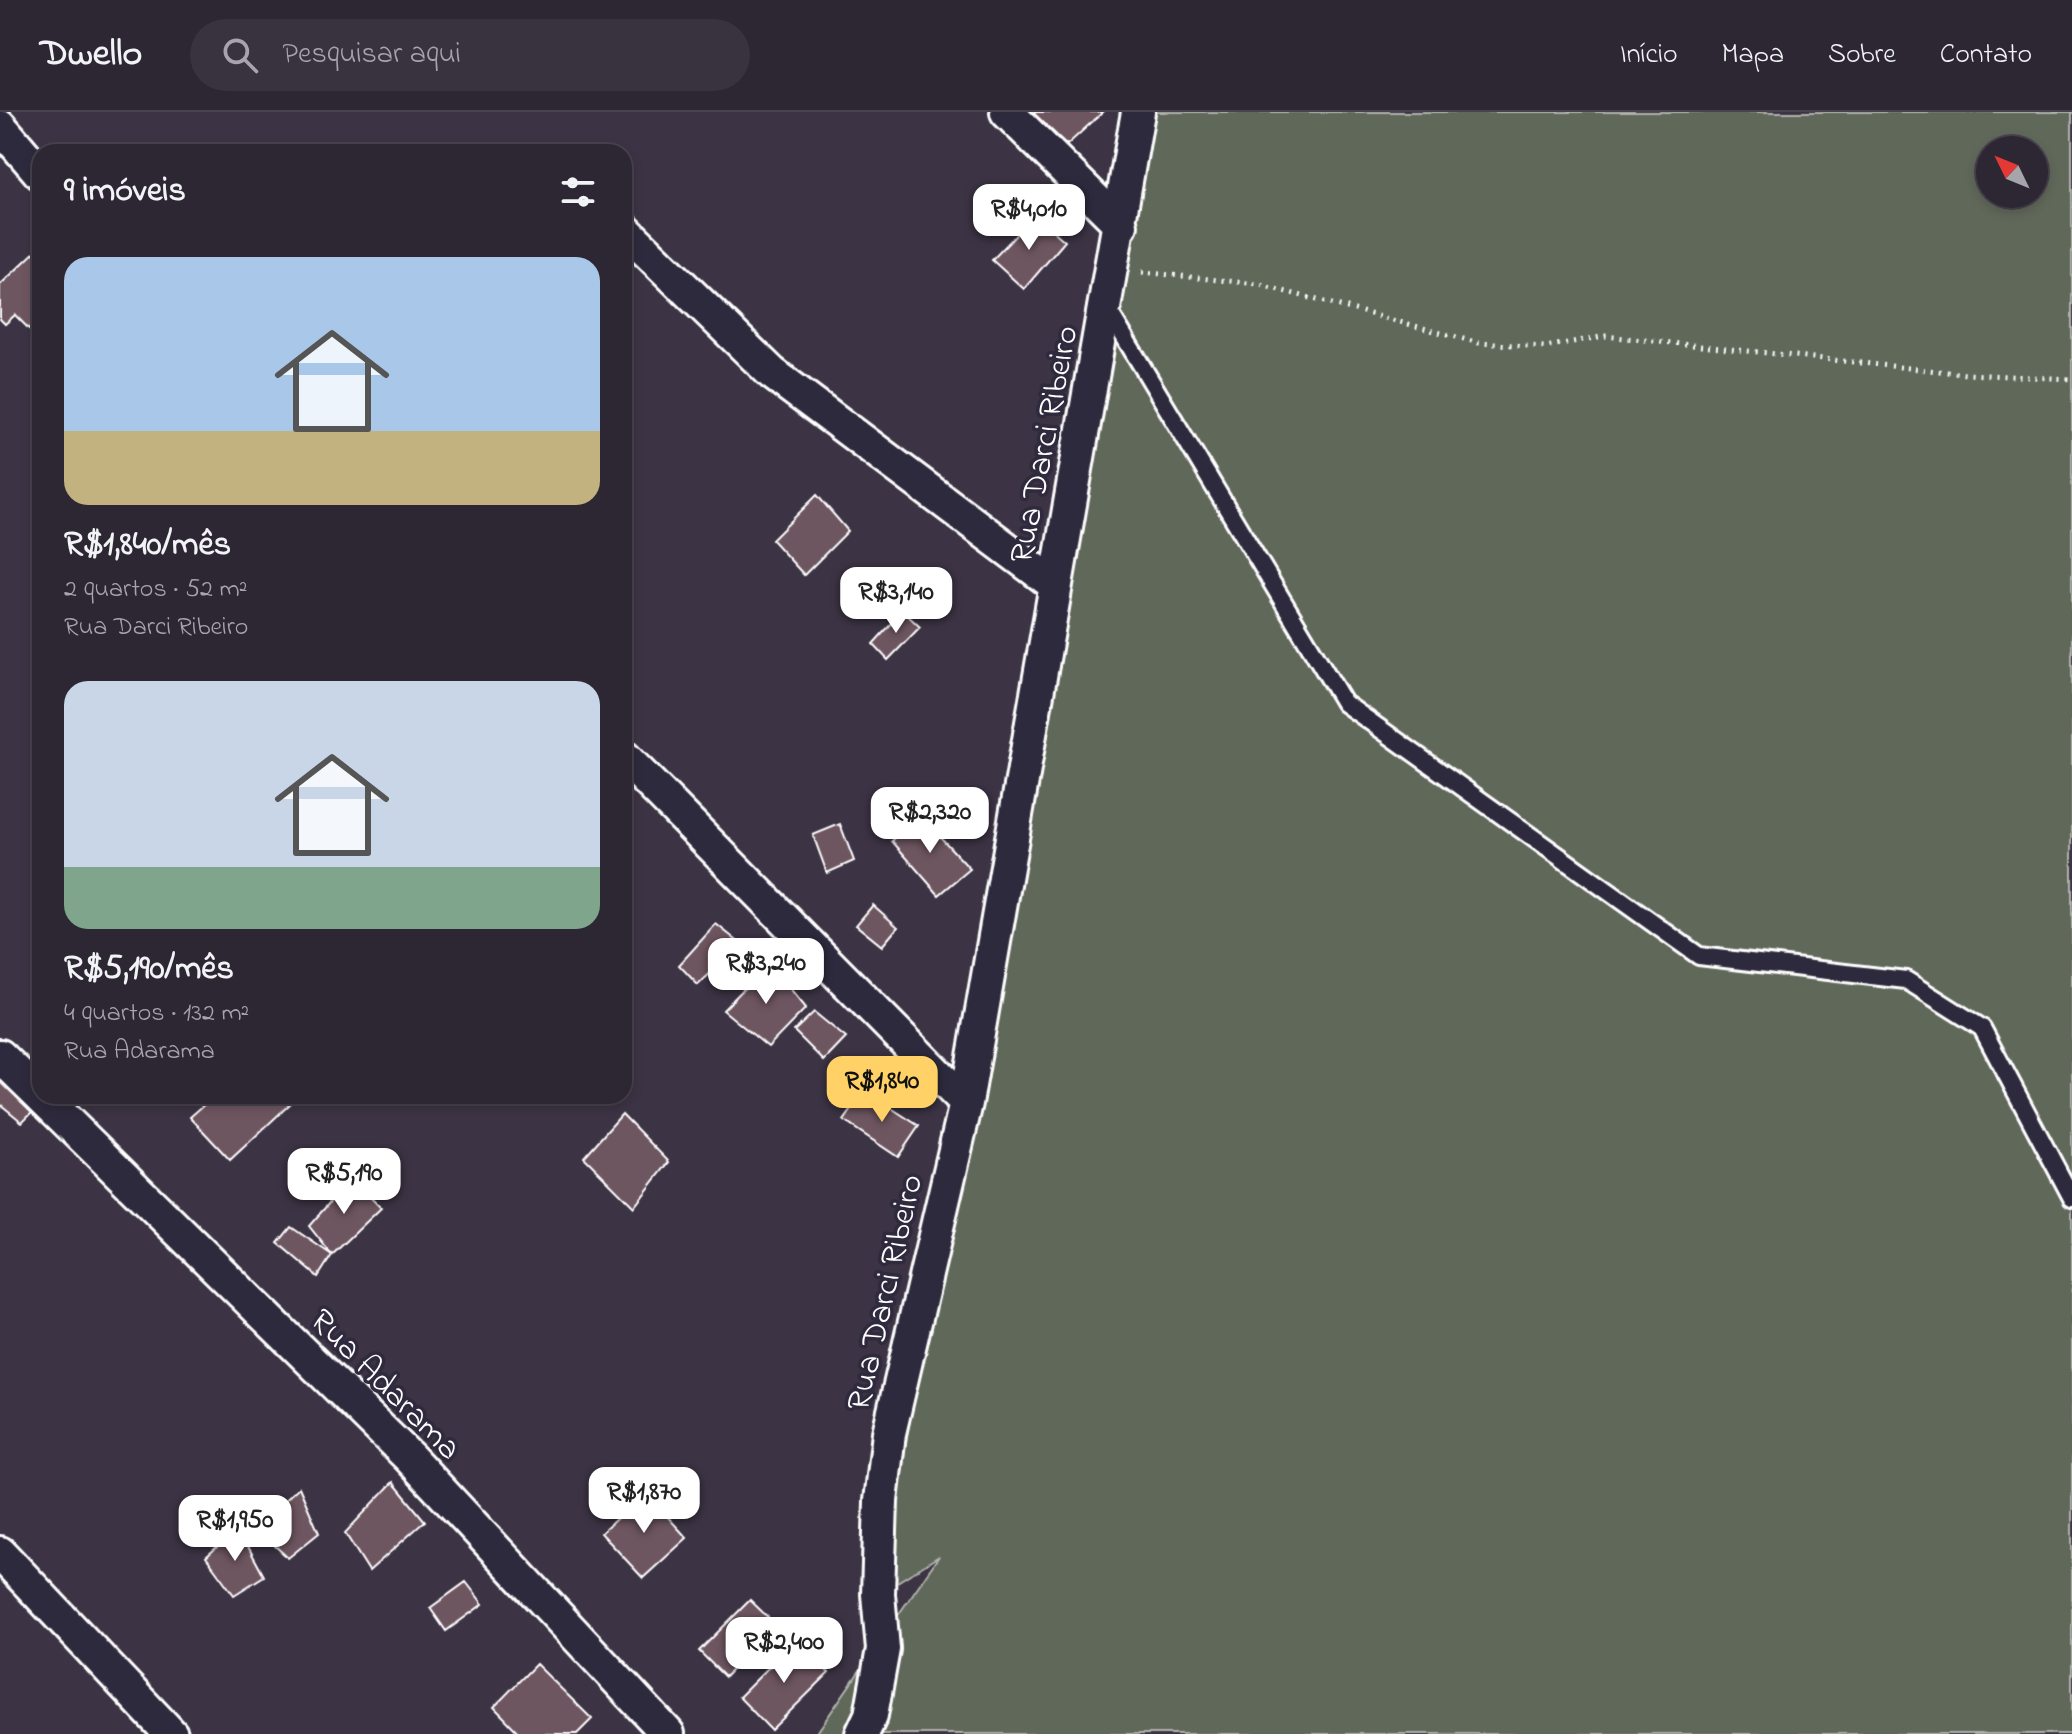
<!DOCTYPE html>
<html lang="pt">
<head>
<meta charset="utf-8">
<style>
	body { margin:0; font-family:"Indie Flower",sans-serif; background:#39323f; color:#f1f3f6; height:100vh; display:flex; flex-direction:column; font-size:30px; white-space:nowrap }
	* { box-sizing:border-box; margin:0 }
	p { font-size:26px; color:#a7a5ac }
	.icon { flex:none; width:44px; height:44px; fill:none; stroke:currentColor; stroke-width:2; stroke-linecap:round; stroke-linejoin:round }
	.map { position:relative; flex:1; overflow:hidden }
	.drawer { position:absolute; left:32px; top:32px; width:600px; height:960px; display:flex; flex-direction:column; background:#2d2633; border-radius:24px; box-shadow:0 4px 12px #0003,0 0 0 2px #48434e }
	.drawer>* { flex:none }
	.needle { width:52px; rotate:313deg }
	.buttons { position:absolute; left:1976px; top:24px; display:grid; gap:16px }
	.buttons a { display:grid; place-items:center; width:72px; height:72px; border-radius:50%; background:#2d2633; box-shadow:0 4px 12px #0003,0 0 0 2px #48434e; font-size:40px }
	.price { position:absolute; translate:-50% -68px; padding:0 18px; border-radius:16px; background:#fff; color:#222; font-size:26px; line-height:52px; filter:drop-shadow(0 2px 4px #0008) }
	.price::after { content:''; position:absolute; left:50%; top:48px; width:24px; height:18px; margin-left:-12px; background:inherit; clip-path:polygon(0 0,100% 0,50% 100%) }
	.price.current { background:#ffd166; color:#111 }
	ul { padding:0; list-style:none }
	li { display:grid; align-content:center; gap:16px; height:424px; padding:0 32px }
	li span { display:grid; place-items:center; height:248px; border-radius:24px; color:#555 }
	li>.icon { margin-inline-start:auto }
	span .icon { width:144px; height:144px; fill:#fffc; stroke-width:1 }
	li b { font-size:34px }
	h2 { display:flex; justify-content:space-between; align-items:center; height:96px; padding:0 32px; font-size:34px }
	header { display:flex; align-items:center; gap:48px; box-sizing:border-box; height:112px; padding:0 40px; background:#2d2633; border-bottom:2px solid #48434e }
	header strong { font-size:38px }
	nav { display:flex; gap:44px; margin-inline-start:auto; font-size:28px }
	.search { width:560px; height:72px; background:#39323f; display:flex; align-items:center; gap:20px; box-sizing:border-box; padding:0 28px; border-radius:44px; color:#a7a5ac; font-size:30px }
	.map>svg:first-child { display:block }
</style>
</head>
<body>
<header>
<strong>Dwello</strong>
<div class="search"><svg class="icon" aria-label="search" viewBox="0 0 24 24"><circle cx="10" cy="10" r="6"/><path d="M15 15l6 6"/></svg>Pesquisar aqui</div>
<nav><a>Início</a><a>Mapa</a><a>Sobre</a><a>Contato</a></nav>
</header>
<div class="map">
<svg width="2072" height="1622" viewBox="0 0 2072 1622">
	<rect width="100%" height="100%" fill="#3c3344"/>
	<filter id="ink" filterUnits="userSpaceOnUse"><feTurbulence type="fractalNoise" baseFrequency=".0125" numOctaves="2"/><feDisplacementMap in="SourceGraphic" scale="16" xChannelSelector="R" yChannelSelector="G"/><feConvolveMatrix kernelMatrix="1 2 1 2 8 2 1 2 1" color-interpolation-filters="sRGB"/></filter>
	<g filter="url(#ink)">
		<path fill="#61675a" stroke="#b0b3ac" stroke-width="2" fill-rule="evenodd" d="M 1151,0 L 2072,0 L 2072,1622 L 816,1622 L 939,1444 L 878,1482 ZM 1990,38 L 2034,38 L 2034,82 L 1990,82 Z"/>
		<path fill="#6e5661" stroke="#fff" stroke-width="2" d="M 1032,0 L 1103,0 L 1067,33 Z
			M 1035,103 L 1065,129 L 1024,177 L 992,148 Z
			M 39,136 L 40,172 L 36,176 L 40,181 L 40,206 L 29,217 L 15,203 L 5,212 L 0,207 L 0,173 Z
			M 817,383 L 848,419 L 804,463 L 772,428 Z
			M 903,499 L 920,515 L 888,548 L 873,532 Z
			M 919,702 L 970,757 L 939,783 L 892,729 Z
			M 840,712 L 854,749 L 827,761 L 813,723 Z
			M 873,793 L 898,815 L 882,834 L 856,813 Z
			M 716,812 L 741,832 L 698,873 L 679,853 Z
			M 769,851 L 806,896 L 768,935 L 723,898 Z
			M 814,900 L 846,926 L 824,949 L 794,919 Z
			M 0,964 L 33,999 L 22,1010 L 0,992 Z
			M 865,979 L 919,1014 L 898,1045 L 844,1009 Z
			M 214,984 L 281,984 L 290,992 L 230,1048 L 190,1005 Z
			M 622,1002 L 669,1050 L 634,1095 L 584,1045 Z
			M 351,1066 L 381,1096 L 332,1143 L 309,1114 Z
			M 291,1115 L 332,1143 L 318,1165 L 278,1131 Z
			M 393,1370 L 425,1409 L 369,1459 L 345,1421 Z
			M 299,1375 L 319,1421 L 288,1446 L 255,1415 Z
			M 645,1380 L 687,1426 L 643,1466 L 601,1421 Z
			M 238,1416 L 264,1464 L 234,1483 L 206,1445 Z
			M 466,1470 L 483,1492 L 446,1519 L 430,1496 Z
			M 750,1488 L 776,1513 L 725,1565 L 699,1539 Z
			M 796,1528 L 829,1561 L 771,1618 L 739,1585 Z
			M 536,1552 L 592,1607 L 577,1622 L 520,1622 L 494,1595 Z"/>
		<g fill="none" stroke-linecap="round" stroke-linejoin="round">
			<g stroke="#fff" stroke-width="22">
				<path id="lane" d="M 1107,196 L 1344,591 L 1699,844 L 1906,868 L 1982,916 L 2072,1086"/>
			</g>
			<g stroke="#fff" stroke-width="38">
				<path id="street" d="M 1007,0 L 1121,113
					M 0,14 L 40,61
					M 624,117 L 772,261 L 1054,472
					M 624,645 L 966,991
					M 0,944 L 40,983
					M 41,984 L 410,1346 L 668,1622
					M 0,1441 L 171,1622
					M 862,1622 L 871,1603 L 883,1537 L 878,1482 L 881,1389 L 889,1321 L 966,991 L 1138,0"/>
			</g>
			<path stroke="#fff" stroke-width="5" stroke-dasharray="2 6" stroke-linecap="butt" d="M 1142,160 L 1257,172 L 1479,231 L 1545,235 L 1606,224 L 1966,262 L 2072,267"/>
			<use href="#lane" stroke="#2f2a3d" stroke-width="16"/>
			<use href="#street" stroke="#2f2a3d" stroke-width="32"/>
		</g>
	</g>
	<g text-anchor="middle" stroke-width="7" stroke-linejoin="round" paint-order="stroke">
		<g font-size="34" fill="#fff" stroke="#2f2a3d">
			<text transform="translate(1042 332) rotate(-79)" y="12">Rua Darci Ribeiro</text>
			<text transform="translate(883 1180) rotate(-77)" y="12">Rua Darci Ribeiro</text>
			<text transform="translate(387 1271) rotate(45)" y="12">Rua Adarama</text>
		</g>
	</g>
</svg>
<div class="buttons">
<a><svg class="needle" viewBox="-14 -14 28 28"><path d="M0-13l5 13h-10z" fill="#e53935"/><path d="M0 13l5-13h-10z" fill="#a7a5ac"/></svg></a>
</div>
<b class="price" style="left:1029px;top:140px">R$4,010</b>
<b class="price" style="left:896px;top:523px">R$3,140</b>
<b class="price" style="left:930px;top:743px">R$2,320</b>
<b class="price" style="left:766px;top:894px">R$3,240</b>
<b class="price current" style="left:882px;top:1012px">R$1,840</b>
<b class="price" style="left:344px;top:1104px">R$5,190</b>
<b class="price" style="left:644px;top:1423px">R$1,870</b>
<b class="price" style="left:235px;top:1451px">R$1,950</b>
<b class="price" style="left:784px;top:1573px">R$2,400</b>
<section class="drawer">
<h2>9 imóveis<svg class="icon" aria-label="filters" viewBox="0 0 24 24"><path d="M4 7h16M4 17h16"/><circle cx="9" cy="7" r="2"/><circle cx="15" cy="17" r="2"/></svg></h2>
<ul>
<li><span style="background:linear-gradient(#a9c7e8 70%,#c2b280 0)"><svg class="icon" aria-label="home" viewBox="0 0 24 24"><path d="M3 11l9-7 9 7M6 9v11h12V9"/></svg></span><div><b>R$1,840/mês</b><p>2 quartos · 52 m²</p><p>Rua Darci Ribeiro</p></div></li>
<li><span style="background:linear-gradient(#c9d6e8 75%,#7fa58c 0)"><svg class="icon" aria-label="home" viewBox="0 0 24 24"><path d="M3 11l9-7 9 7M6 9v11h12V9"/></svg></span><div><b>R$5,190/mês</b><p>4 quartos · 132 m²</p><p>Rua Adarama</p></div></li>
</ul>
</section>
</div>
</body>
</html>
